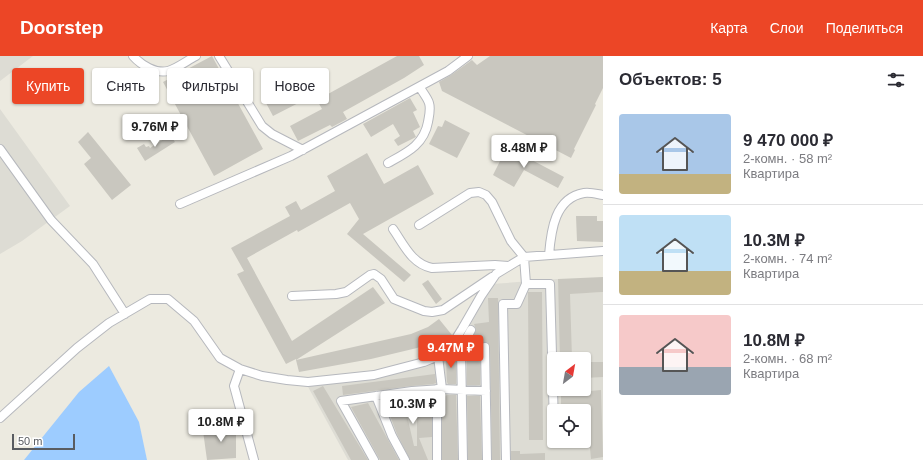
<!DOCTYPE html>
<html lang="ru">
<head>
<meta charset="utf-8">
<style>
	body { margin:0; font-family:Helvetica,sans-serif; background:#f7f7f7; color:#2b2b33; height:100vh; display:flex; flex-direction:column; font-size:15px; white-space:nowrap }
	* { box-sizing:border-box; margin:0 }
	p { font-size:13px; color:#7c7c81 }
	.icon { flex:none; width:22px; height:22px; fill:none; stroke:currentColor; stroke-width:2; stroke-linecap:round; stroke-linejoin:round }
	.map { position:relative; flex:1; overflow:hidden }
	.details { display:flex; flex-direction:column; background:#fff; width:320px }
	.details>* { flex:none }
	.banner { position:absolute; left:12px; top:12px; width:380px; height:36px; display:flex; gap:8px }
	.needle { width:26px; rotate:31deg }
	.tools { position:absolute; left:547px; top:296px; display:grid; gap:8px }
	.tools a { display:grid; place-items:center; width:44px; height:44px; border-radius:4px; background:#fff; box-shadow:0 1px 3px #0004; font-size:20px }
	.scale { position:absolute; left:12px; bottom:10px; width:63px; box-sizing:border-box; padding-left:4px; border:2px solid #595c61; border-top:0; font-size:11px; line-height:14px; white-space:nowrap; color:#595c61; -webkit-text-stroke:3px #fff; paint-order:stroke }
	.price { position:absolute; translate:-50% -34px; padding:0 9px; border-radius:4px; background:#fff; color:#222; font-size:13px; line-height:26px; filter:drop-shadow(0 1px 2px #0008) }
	.price::after { content:''; position:absolute; left:50%; top:24px; width:12px; height:9px; margin-left:-6px; background:inherit; clip-path:polygon(0 0,100% 0,50% 100%) }
	.price.on { background:#ec4626; color:#fff }
	ul { padding:0; list-style:none }
	li { display:flex; align-items:center; gap:12px; height:100px; padding:0 16px }
	li+li { border-top:1px solid #e1e1e2 }
	li span { display:grid; place-items:center; flex:none; width:112px; height:80px; border-radius:4px; color:#555 }
	li>.icon { margin-inline-start:auto }
	span .icon { width:48px; height:48px; fill:#fffc; stroke-width:1 }
	li b { font-size:17px }
	h2 { display:flex; justify-content:space-between; align-items:center; height:48px; padding:0 16px; font-size:17px }
	.pill { padding:0 14px; border-radius:4px; background:#fff; box-shadow:0 1px 3px #0004; font-size:14px; line-height:36px }
	.pill.on { background:#ec4626; color:#fff }
	header { display:flex; align-items:center; gap:24px; box-sizing:border-box; height:56px; padding:0 20px; background:#ec4626; color:#fff }
	header strong { font-size:19px }
	nav { display:flex; gap:22px; margin-inline-start:auto; font-size:14px }
	main { display:flex; flex:1; min-height:0 }
	.map>svg:first-child { display:block }
</style>
</head>
<body>
<header>
<strong>Doorstep</strong>
<nav><a>Карта</a><a>Слои</a><a>Поделиться</a></nav>
</header>
<main>
<div class="map">
<svg width="603" height="404" viewBox="0 0 603 404">
	<rect width="100%" height="100%" fill="#eceae0"/>
	<path fill="#dddcd4" fill-rule="evenodd" d="M 0,0 L 33,0 L 0,25 Z
		M 0,53 L 70,150 L 22,185 L 0,198 Z
		M 558,223 L 559,238 L 603,236 L 603,404 L 348,404 L 307,329 L 427,310 L 449,295 L 465,279 L 492,228 ZM 554,303 L 584,303 L 584,333 L 554,333 ZM 554,355 L 584,355 L 584,385 L 554,385 Z"/>
	<path fill="#9dccff" d="M 109,310 L 139,366 L 147,404 L 24,404 L 79,336 Z"/>
	<path fill="#c9c7bf" d="M 212,0 L 263,93 L 214,120 L 163,26 Z
		M 397,0 L 419,0 L 424,9 L 404,22 L 343,56 L 347,63 L 332,71 L 330,69 L 298,85 L 290,70 L 322,53 L 314,39 L 273,60 L 266,47 L 317,21 L 324,36 L 326,35 L 328,38 Z
		M 490,0 L 603,0 L 603,32 L 595,48 L 596,49 L 574,93 L 575,94 L 571,102 L 442,35 L 439,26 L 451,19 L 472,4 L 477,9 Z
		M 410,42 L 417,54 L 413,56 L 420,71 L 413,75 L 416,81 L 398,90 L 394,84 L 400,80 L 393,68 L 371,81 L 363,68 Z
		M 445,64 L 470,77 L 457,102 L 429,88 L 438,70 L 442,71 Z
		M 88,76 L 131,129 L 112,144 L 84,108 L 91,102 L 78,86 Z
		M 170,79 L 175,86 L 145,105 L 137,92 L 144,88 L 146,91 L 149,90 L 150,92 Z
		M 507,91 L 564,121 L 558,132 L 524,114 L 514,131 L 493,119 Z
		M 367,97 L 384,128 L 418,109 L 434,138 L 363,178 L 411,219 L 404,226 L 347,178 L 359,163 L 350,147 L 298,176 L 297,174 L 247,202 L 292,285 L 373,231 L 385,247 L 296,304 L 296,303 L 286,308 L 237,218 L 244,215 L 231,192 L 290,160 L 285,151 L 296,145 L 301,154 L 335,135 L 327,120 Z
		M 576,160 L 597,160 L 597,165 L 603,165 L 603,186 L 577,185 Z
		M 603,221 L 603,236 L 570,238 L 572,303 L 560,303 L 558,223 Z
		M 428,224 L 442,243 L 436,248 L 422,228 Z
		M 528,236 L 542,236 L 543,384 L 529,384 Z
		M 488,242 L 498,242 L 500,404 L 492,404 L 490,291 L 487,286 L 482,287 L 480,291 L 480,329 L 467,329 L 467,293 L 469,289 L 473,288 L 473,281 L 476,274 L 474,268 L 489,266 Z
		M 439,263 L 452,279 L 442,287 L 438,283 L 417,292 L 371,303 L 299,316 L 296,304 L 411,278 L 428,271 Z
		M 451,297 L 456,297 L 456,328 L 448,328 L 447,326 L 446,305 Z
		M 584,306 L 603,306 L 603,321 L 584,322 Z
		M 435,318 L 436,327 L 433,328 L 411,330 L 343,339 L 342,330 Z
		M 323,330 L 354,381 L 368,404 L 351,404 L 313,335 Z
		M 561,333 L 590,335 L 601,334 L 603,401 L 591,403 L 590,392 L 563,390 L 563,385 L 590,385 L 590,355 L 561,355 Z
		M 432,339 L 432,381 L 419,382 L 428,404 L 410,404 L 397,378 L 389,357 L 387,344 L 403,342 L 414,390 L 417,390 L 417,340 Z
		M 448,339 L 456,339 L 458,404 L 442,404 L 442,340 Z
		M 467,340 L 480,340 L 482,404 L 468,404 Z
		M 368,347 L 386,380 L 399,404 L 380,404 L 351,351 Z
		M 236,370 L 236,402 L 207,404 L 203,375 Z
		M 511,395 L 520,395 L 520,398 L 545,397 L 545,404 L 511,404 Z"/>
	<g fill="none" stroke-linecap="round" stroke-linejoin="round">
		<g stroke="#b6b8bd" stroke-width="10">
			<path id="minor" d="M 133,0 C 141,9 156,18 168,15 C 176,13 188,4 196,0
				M 219,0 L 262,70 L 272,78 L 303,94
				M 0,93 L 51,164 L 93,208 L 125,258
				M 388,107 C 406,97 424,89 428,66 C 429,60 431,53 429,47 C 427,41 422,36 420,31
				M 180,148 L 291,100 L 448,15 L 468,0
				M 419,169 L 470,137 L 479,136 L 486,139 L 492,146 L 511,185 L 524,201 L 526,228
				M 393,173 C 404,189 412,208 432,212 L 495,209 L 508,210
				M 549,199 C 551,174 555,142 584,137 C 590,136 597,138 603,139
				M 292,240 L 336,238 L 346,236 L 370,219 L 374,218 L 381,223 L 394,243 L 424,255 L 432,256 L 443,254 L 492,221
				M 485,291 L 487,404
				M 438,300 L 442,333
				M 240,313 L 234,330 L 254,404
				M 376,340 L 392,380 L 405,404
				M 0,362 L 77,292 L 109,267 L 150,243 L 168,243 L 194,265 L 220,302 L 240,313 L 262,320 L 287,324 L 308,326 L 374,319 L 424,306 L 438,300 L 452,289 L 462,273 L 481,240 L 496,218 L 524,201 L 603,195
				M 374,404 L 341,345 L 412,335 L 442,333 L 486,335
				M 437,404 L 437,333
				M 463,404 L 461,292 L 471,274
				M 506,404 L 503,248 L 517,248 L 526,228 L 550,228 L 554,369"/>
		</g>
		<use href="#minor" stroke="#fff" stroke-width="8"/>
	</g>
</svg>
<div class="tools">
<a><svg class="needle" viewBox="-14 -14 28 28"><path d="M0-13l5 13h-10z" fill="#e53935"/><path d="M0 13l5-13h-10z" fill="#7c7c81"/></svg></a>
<a><svg class="icon" aria-label="locate" viewBox="0 0 24 24"><circle cx="12" cy="12" r="6"/><path d="M12 2v4M12 18v4M2 12h4M18 12h4"/></svg></a>
</div>
<div class="scale">50 m</div>
<b class="price" style="left:155px;top:92px">9.76M ₽</b>
<b class="price" style="left:524px;top:113px">8.48M ₽</b>
<b class="price on" style="left:451px;top:313px">9.47M ₽</b>
<b class="price" style="left:413px;top:369px">10.3M ₽</b>
<b class="price" style="left:221px;top:387px">10.8M ₽</b>
<div class="banner">
<a class="pill on">Купить</a>
<a class="pill">Снять</a>
<a class="pill">Фильтры</a>
<a class="pill">Новое</a>
</div>
</div>
<section class="details">
<h2>Объектов: 5<svg class="icon" aria-label="filters" viewBox="0 0 24 24"><path d="M4 7h16M4 17h16"/><circle cx="9" cy="7" r="2"/><circle cx="15" cy="17" r="2"/></svg></h2>
<ul>
<li><span style="background:linear-gradient(#a9c7e8 75%,#c2b280 0)"><svg class="icon" aria-label="home" viewBox="0 0 24 24"><path d="M3 11l9-7 9 7M6 9v11h12V9"/></svg></span><div><b>9 470 000 ₽</b><p>2-комн. · 58 m²</p><p>Квартира</p></div></li>
<li><span style="background:linear-gradient(#bfe0f5 70%,#c2b280 0)"><svg class="icon" aria-label="home" viewBox="0 0 24 24"><path d="M3 11l9-7 9 7M6 9v11h12V9"/></svg></span><div><b>10.3M ₽</b><p>2-комн. · 74 m²</p><p>Квартира</p></div></li>
<li><span style="background:linear-gradient(#f6c9c9 65%,#9aa5b1 0)"><svg class="icon" aria-label="home" viewBox="0 0 24 24"><path d="M3 11l9-7 9 7M6 9v11h12V9"/></svg></span><div><b>10.8M ₽</b><p>2-комн. · 68 m²</p><p>Квартира</p></div></li>
</ul>
</section>
</main>
</body>
</html>
